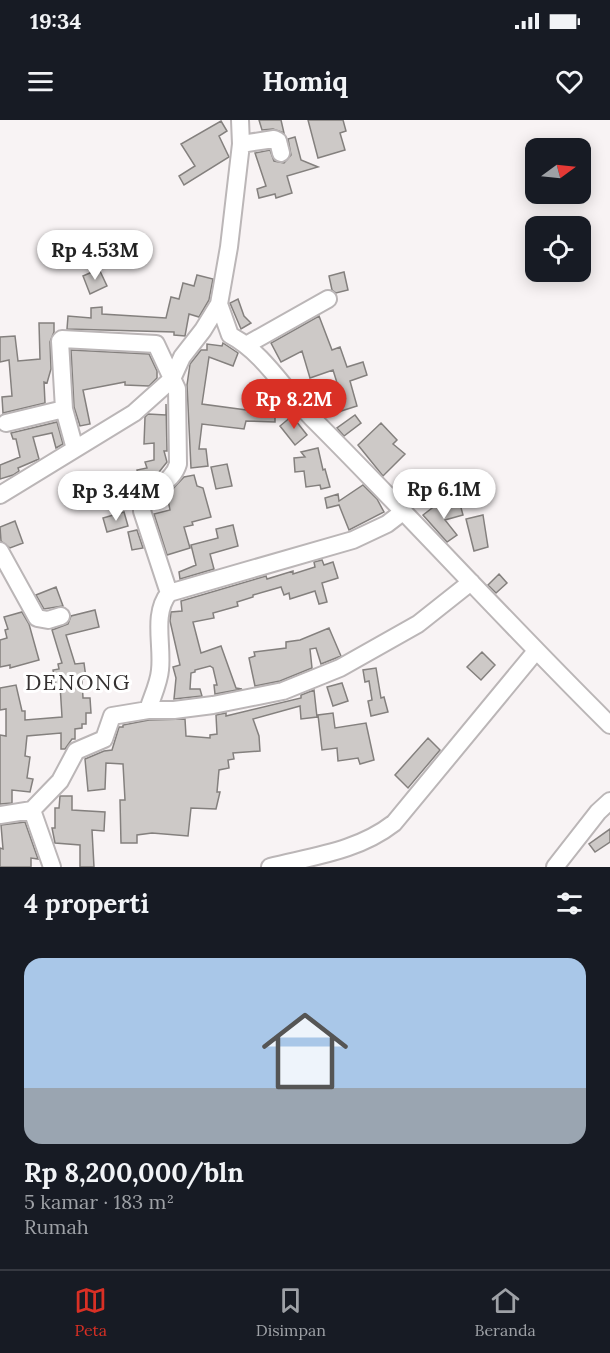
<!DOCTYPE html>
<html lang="id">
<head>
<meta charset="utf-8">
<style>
	body { margin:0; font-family:Lora,serif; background:#242831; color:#f1f3f6; height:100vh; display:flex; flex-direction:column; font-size:22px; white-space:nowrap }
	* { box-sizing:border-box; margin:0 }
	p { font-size:20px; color:#9ea1a6 }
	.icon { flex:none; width:33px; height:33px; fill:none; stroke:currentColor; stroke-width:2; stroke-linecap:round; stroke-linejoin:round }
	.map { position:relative; height:747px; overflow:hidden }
	.side { display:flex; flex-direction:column; background:#171b24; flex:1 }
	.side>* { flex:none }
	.needle { width:39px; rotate:75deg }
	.tools { position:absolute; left:525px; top:18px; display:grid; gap:12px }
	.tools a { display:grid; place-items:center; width:66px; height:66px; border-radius:12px; background:#171b24; box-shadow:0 3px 15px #0003; font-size:30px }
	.price { position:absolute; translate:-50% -51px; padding:0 14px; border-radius:21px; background:#fff; color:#222; font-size:20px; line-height:39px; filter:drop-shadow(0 2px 3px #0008) }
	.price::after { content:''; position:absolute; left:50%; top:36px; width:18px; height:14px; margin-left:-9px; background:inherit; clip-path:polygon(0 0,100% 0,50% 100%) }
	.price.selected { background:#d93025; color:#fff }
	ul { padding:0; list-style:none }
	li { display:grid; align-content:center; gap:12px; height:318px; padding:0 24px }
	li span { display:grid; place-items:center; height:186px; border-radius:18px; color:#555 }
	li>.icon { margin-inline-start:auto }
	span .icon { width:108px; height:108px; fill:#fffc; stroke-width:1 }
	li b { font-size:26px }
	h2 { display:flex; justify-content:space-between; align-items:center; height:72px; padding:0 24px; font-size:26px }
	.status { display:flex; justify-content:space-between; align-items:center; height:42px; padding:0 30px; background:#171b24; direction:ltr }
	.status svg { height:16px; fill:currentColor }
	header { display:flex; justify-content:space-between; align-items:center; height:78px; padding:0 24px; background:#171b24; font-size:27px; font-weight:700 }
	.tab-bar { display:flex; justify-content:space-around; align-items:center; height:84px; border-top:2px solid #363941; background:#171b24; font-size:16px; color:#9ea1a6 }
	.tab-bar a { display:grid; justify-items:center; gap:3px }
	.tab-bar .selected { color:#d93025 }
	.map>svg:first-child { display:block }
</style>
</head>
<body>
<div class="status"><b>19:34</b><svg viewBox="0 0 49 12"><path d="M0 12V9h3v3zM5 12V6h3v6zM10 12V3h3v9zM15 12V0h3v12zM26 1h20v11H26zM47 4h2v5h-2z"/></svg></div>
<header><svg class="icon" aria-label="menu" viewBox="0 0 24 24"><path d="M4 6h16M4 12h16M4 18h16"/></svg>Homiq<svg class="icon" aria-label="heart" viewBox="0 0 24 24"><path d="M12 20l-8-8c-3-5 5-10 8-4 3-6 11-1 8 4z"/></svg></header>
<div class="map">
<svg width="610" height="747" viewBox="0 0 610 747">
	<rect width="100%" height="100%" fill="#f8f3f4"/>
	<path fill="#cdc9c7" stroke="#84807e" stroke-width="1.5" d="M 259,0 L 281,0 L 284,13 L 273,9 L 262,10 Z
		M 308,0 L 343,0 L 346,11 L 340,13 L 345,30 L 318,38 Z
		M 221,1 L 227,11 L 219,16 L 229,37 L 184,65 L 179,56 L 195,46 L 181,24 Z
		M 295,17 L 301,40 L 318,47 L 287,56 L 292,73 L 276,78 L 275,74 L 259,78 L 257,69 L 266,66 L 255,33 L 270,30 L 274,41 L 284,43 L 291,35 L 288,19 Z
		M 99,149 L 107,166 L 90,174 L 83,156 Z
		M 344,152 L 348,170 L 336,173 L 332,170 L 329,156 Z
		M 197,155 L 213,159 L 209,180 L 199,197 L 189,194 L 185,216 L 174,215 L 174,212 L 67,209 L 68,196 L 91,198 L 91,188 L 102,187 L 102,194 L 166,198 L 171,177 L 179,179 L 183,163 L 194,166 Z
		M 238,179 L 244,196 L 251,203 L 241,209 L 230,183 Z
		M 319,196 L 332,230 L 340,227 L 347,247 L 363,242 L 367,255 L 350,261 L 357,286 L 335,293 L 333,284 L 327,286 L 324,274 L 329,273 L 328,269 L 338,266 L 333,250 L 310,258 L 302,231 L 281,242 L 271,223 Z
		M 39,203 L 54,203 L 54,212 L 50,222 L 51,249 L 47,263 L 44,262 L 45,283 L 3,293 L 2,277 L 12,276 L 9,240 L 0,242 L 0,217 L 15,216 L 18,241 L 40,239 Z
		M 223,223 L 238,233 L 233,246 L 209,237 L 202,284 L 261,292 L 261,290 L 275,290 L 275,302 L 246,301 L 244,309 L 202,304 L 199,329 L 206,329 L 208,346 L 191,348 L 187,265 L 190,244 L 201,230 L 207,230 L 207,224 L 222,226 Z
		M 71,230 L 149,234 L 157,251 L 157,258 L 149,266 L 125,265 L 125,262 L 83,270 L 90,304 L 80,306 L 74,287 Z
		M 166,284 L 167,331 L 164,331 L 167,342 L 155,357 L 140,361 L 137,350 L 147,348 L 145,342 L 154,340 L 154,323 L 144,324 L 145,297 L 148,294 L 166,295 Z
		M 355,295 L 361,303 L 344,316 L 337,308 Z
		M 292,296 L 307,315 L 295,325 L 280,306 Z
		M 57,302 L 63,324 L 56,328 L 52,313 L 33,317 L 39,339 L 18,348 L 19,351 L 13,355 L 0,359 L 0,345 L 20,337 L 16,319 L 13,319 L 11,313 Z
		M 381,303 L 397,320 L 393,324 L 405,334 L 383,356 L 358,325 Z
		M 318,328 L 323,350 L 325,349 L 330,367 L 321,369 L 320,365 L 306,367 L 304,351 L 295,352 L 294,338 L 305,337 L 301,332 Z
		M 227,344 L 232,366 L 216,369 L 211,347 Z
		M 194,355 L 197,366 L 203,368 L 211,397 L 192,402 L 193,405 L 184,407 L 190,428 L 167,435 L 154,394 L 170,390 L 167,375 L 184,357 Z
		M 363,365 L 377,379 L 384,392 L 349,410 L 339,385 L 327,388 L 325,378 L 338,374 L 339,381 Z
		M 460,384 L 463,395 L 445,400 L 457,415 L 447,422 L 423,395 L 436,385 L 440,390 Z
		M 124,392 L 128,406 L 107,412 L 103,398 Z
		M 483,395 L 488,427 L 474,431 L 466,399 Z
		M 15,401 L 23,423 L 10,428 L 1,421 L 0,407 Z
		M 233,405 L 238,426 L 210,434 L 214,449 L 180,459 L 179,452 L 196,445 L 191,425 L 218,418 L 216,409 Z
		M 137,410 L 143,428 L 132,430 L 128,412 Z
		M 322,440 L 324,445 L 333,442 L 338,458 L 322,463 L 327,482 L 319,484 L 315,471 L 290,479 L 289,473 L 284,475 L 281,467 L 253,475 L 253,477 L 237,482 L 238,486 L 213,493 L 214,498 L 193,502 L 201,533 L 221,526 L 236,568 L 242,569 L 215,574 L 214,565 L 217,565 L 213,548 L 210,546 L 195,550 L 195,552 L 191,553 L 190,569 L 200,569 L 202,576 L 174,579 L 176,558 L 173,547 L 180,545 L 170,501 L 171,492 L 182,491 L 181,481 L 266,456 L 267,459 L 293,451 L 293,454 L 315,447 L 314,442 Z
		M 499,454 L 507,463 L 496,473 L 488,465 Z
		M 56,467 L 63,486 L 44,489 L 36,475 Z
		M 95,490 L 99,507 L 66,515 L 75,544 L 84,543 L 86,558 L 82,559 L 83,578 L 90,578 L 91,593 L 86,593 L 86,604 L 82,604 L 82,608 L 75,609 L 75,619 L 72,619 L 65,629 L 61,629 L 61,613 L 27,616 L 25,636 L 30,637 L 27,658 L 33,659 L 30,672 L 12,670 L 12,683 L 0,684 L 0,615 L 6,616 L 6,589 L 0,590 L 0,568 L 16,565 L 22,591 L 25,591 L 25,600 L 62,597 L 60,565 L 56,566 L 53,550 L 59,549 L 58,544 L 62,543 L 52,510 L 68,504 L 71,496 Z
		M 22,492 L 29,504 L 39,540 L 10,548 L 10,545 L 0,547 L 0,520 L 7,518 L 5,510 L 8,509 L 4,497 Z
		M 329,508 L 341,536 L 321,544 L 316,528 L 310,529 L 312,548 L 280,561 L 255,566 L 249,538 L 255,536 L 254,532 L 286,528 L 286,522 L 300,520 Z
		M 482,532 L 495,545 L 481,560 L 467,547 Z
		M 376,548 L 381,578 L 384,577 L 388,592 L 371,596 L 368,581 L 372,580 L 369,561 L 365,562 L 363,550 Z
		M 342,563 L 348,581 L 333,586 L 327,567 Z
		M 314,570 L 317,597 L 301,599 L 300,586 L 253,599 L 259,616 L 260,631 L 233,633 L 234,639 L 228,640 L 229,648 L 219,650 L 217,672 L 220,672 L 216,689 L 191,688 L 188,716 L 152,713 L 137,715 L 137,723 L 121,723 L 120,680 L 125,680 L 123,644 L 106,643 L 105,669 L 88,671 L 85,639 L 104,631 L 112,630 L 119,607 L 123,607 L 123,605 L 149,600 L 185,599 L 186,616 L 210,618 L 210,615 L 217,614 L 216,595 L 226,593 L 226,596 L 301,578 L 301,575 Z
		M 333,593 L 335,608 L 366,603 L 374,640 L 360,644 L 358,638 L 338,641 L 337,628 L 322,630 L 318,595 Z
		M 428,618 L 440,630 L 408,668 L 395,655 Z
		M 60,676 L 72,676 L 72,690 L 105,692 L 104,711 L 92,710 L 94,747 L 80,747 L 80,725 L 55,723 L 52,708 L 55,708 L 55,688 L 59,688 Z
		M 25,702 L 38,739 L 31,738 L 31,747 L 0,747 L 0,728 L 3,729 L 1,705 Z
		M 610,709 L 610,722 L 595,732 L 589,724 Z"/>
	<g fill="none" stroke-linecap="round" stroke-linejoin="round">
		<g stroke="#bbb6b7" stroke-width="20">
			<path id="minor" d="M 241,24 L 274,19 L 278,21 L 281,33
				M 219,184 L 230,215 C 264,233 285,271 312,298 C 413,399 509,505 610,605
				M 248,224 L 328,179
				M 6,303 L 64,289
				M 75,329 L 64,289 L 60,221 L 62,219 L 156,224 L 177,269 L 178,344 C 172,365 146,369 142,391 L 169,473
				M 0,375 L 134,293 L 172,259 L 182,237 L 203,210 L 219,184 L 229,127 L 241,24 L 240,0
				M 0,431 L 37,498 L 48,500 L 61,496
				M 148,590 C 152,577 159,563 160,550 C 163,525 152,494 169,473 L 353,420 L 387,404 L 404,391
				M 0,695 L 32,690
				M 52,747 L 32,690 L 60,661 L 76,631 L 104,619 L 112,596 L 148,590 L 174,590 L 213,585 L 283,571 L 340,548 L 418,504 L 471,462
				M 270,747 C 314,736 358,731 394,703 L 536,531
				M 555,747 L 598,692 L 610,681"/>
		</g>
		<use href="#minor" stroke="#fff" stroke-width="16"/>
	</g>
	<g text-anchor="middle" stroke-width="6" stroke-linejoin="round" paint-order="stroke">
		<g font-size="22" letter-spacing="1.5" fill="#353131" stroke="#fff">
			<text x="78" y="570">DENONG</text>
		</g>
	</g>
</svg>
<div class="tools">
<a><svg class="needle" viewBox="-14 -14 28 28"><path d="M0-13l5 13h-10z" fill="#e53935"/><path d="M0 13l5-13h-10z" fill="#9ea1a6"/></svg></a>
<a><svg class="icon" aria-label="locate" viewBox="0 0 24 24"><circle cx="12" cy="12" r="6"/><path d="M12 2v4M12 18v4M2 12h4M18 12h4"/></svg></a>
</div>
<b class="price" style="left:95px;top:161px">Rp 4.53M</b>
<b class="price selected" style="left:294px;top:310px">Rp 8.2M</b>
<b class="price" style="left:444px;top:400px">Rp 6.1M</b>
<b class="price" style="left:116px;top:402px">Rp 3.44M</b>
</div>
<section class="side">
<h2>4 properti<svg class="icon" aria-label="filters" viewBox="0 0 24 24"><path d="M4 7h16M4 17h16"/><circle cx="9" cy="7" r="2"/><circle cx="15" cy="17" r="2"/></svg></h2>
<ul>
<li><span style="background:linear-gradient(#a9c7e8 70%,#9aa5b1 0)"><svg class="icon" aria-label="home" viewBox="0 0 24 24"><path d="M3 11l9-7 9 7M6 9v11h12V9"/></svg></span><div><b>Rp 8,200,000/bln</b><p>5 kamar · 183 m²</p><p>Rumah</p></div></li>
</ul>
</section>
<nav class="tab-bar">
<a class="selected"><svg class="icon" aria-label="map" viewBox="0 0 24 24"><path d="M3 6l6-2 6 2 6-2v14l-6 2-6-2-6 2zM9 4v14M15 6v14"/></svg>Peta</a>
<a><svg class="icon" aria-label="saved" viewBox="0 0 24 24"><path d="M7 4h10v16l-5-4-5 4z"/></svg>Disimpan</a>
<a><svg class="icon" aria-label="home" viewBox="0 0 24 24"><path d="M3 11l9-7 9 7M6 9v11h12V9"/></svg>Beranda</a>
</nav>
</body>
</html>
